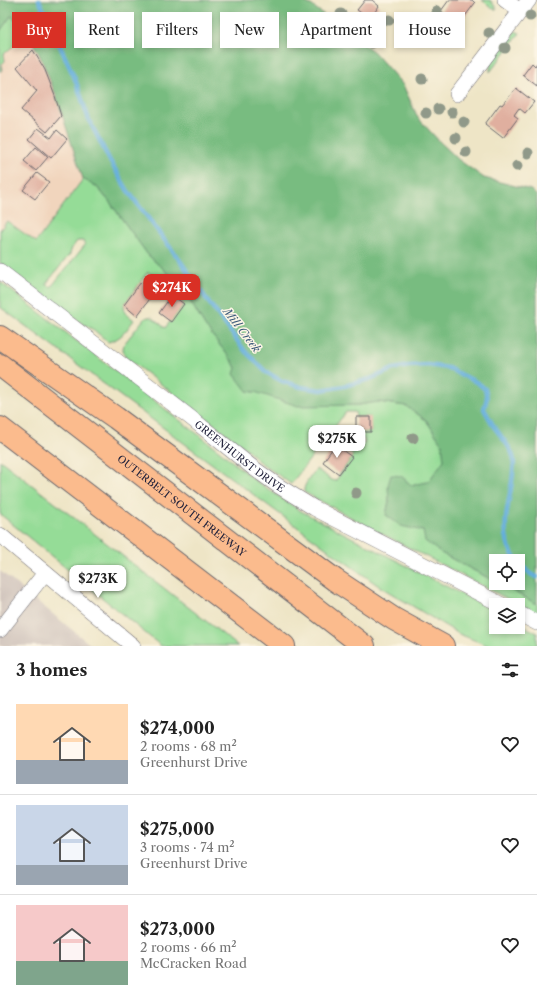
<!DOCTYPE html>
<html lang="en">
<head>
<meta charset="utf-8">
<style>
	body { margin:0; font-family:"Libre Caslon Text",serif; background:#f6f6f6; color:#222; height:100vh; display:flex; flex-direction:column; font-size:15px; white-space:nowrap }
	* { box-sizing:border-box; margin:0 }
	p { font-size:13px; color:#767676 }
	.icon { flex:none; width:22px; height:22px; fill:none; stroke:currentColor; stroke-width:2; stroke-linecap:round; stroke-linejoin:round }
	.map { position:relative; height:646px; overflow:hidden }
	.drawer { display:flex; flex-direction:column; background:#fff; flex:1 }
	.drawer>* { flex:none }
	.top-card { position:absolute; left:12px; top:12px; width:513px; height:36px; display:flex; gap:8px }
	.controls { position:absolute; left:489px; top:554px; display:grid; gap:8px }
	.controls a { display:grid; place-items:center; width:36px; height:36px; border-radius:0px; background:#fff; box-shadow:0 2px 6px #0003; font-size:20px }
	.price { position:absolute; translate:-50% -34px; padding:0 9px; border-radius:8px; background:#fff; color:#222; font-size:13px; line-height:26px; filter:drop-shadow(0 1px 2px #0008) }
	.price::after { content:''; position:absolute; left:50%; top:24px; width:12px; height:9px; margin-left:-6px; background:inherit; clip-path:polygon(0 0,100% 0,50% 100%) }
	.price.active { background:#d93025; color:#fff }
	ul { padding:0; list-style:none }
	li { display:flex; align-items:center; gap:12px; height:100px; padding:0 16px }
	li+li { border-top:1px solid #e0e0e0 }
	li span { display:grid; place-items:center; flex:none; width:112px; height:80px; border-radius:0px; color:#555 }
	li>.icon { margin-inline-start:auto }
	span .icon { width:48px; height:48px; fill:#fffc; stroke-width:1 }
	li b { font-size:17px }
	h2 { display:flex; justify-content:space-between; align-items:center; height:48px; padding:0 16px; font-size:17px }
	.tag { padding:0 14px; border-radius:0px; background:#fff; box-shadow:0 2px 6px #0003; font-size:14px; line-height:36px }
	.tag.active { background:#d93025; color:#fff }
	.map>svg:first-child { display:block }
</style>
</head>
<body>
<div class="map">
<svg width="537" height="646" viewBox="0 0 537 646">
	<rect width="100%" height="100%" fill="#fcf5e5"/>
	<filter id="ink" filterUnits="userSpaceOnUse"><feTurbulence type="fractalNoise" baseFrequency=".025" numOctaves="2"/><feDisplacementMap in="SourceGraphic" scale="8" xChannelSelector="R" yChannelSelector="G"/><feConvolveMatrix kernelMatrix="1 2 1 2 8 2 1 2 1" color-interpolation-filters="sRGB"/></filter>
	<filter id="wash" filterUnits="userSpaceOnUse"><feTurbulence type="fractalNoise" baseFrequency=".012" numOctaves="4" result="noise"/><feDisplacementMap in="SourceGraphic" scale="16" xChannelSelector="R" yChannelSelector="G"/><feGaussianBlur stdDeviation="0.9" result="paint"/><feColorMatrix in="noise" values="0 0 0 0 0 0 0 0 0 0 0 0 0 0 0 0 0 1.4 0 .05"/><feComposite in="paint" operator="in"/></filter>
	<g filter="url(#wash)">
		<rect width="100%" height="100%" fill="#eee5c6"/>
		<path fill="#f1d5bd" d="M 23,24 L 40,56 L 55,93 L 83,179 L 36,242 L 7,221 L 0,230 L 0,31 Z"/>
		<path fill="#cec1ba" d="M 0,571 L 92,646 L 0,646 Z"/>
		<path fill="#95dc97" stroke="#5c7f69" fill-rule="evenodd" d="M 482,0 L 490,0 L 497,9 L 495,10 Z
			M 11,16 L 23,24 L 28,33 L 4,54 L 5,61 L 1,65 L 2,70 L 0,72 L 0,31 Z
			M 515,31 L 520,33 L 490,72 L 490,66 L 491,63 Z
			M 83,179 L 96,186 L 109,201 L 148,255 L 173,278 L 187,296 L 205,326 L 233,362 L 247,391 L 339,405 L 358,405 L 378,402 L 406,406 L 426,420 L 442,444 L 445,460 L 428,482 L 411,485 L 401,476 L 388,485 L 389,501 L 386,515 L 401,525 L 423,531 L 441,553 L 537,604 L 537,614 L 367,526 L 304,492 C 303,484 312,476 316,469 L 332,480 L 335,481 L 337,479 L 353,455 L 339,444 L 345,443 L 355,451 L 358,451 L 365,441 L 355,434 L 356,432 L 371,432 L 370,417 L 356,417 L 355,412 L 346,412 L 291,484 L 257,460 L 248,450 L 125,357 L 123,349 L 124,344 L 144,319 L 148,317 L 152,317 L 165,328 L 184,304 L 168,290 L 173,285 L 164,274 L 158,279 L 148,272 L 124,305 L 125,313 L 134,320 C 126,330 122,339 108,342 L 94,330 L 78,321 L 0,263 L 0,230 L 7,221 L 36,242 ZM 77,241 L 83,241 L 85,245 L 51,287 L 46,284 L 70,254 L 72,248 Z
			M 0,282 L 221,452 L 253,479 L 299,510 L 496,612 L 496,627 L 518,627 L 518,623 L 537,633 L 537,646 L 489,646 L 459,634 L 379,586 L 327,549 L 0,307 Z
			M 0,460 L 238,646 L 161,646 L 0,514 Z"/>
		<path fill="#78bc80" stroke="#4d6f5e" d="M 0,0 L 300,0 L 311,5 L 374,52 L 403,85 L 418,118 L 440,142 L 459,160 L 484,178 L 531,190 L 537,196 L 537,604 L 498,583 L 518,583 L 518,561 L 496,561 L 496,582 L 441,553 L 425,541 L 423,531 L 401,526 L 386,515 L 389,501 L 388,485 L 391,475 L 401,476 L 411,485 L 428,482 L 444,460 L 442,444 L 426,420 L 406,406 L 378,402 L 358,405 L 298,406 L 255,392 L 247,391 L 234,374 L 236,368 L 233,362 L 205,326 L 187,296 L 173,278 L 148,255 L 109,201 L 96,186 L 83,179 L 55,93 L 40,56 L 23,24 L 11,16 L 0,31 Z"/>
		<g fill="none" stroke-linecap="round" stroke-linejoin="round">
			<path stroke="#64aedc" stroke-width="4.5" d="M 39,0 L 75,79 L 89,120 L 110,161 L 128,191 L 181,262 L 207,300 L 245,351 L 266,372 L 282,381 L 301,387 L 321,390 L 344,386 L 370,379 L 393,369 L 409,366 L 428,365 L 448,368 L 478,383 L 485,389 L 487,398 L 484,409 C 487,414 490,420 493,425 C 498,433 511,447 513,456 C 515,461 513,467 513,472 C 511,504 495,532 517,561
				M 518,562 L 532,575 L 537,577"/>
		</g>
		<g id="blocks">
			<path fill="#e0af9f" d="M 365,0 L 372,0 L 379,6 L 370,19 L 357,10 Z
				M 449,0 L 472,0 L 475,3 L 459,24 L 441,11 Z
				M 33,50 L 45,70 L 55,96 L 61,116 L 47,132 L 21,110 L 37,91 L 17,67 Z
				M 532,63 L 535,66 L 537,63 L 537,86 L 523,75 Z
				M 516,88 L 534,102 L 525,113 L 519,108 L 514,115 L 518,118 L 503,138 L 485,124 L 500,104 L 502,105 Z
				M 38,128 L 51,138 L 57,130 L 67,139 L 51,158 L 29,139 Z
				M 36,147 L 48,157 L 36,171 L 24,161 Z
				M 37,173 L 49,182 L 35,199 L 23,190 Z
				M 141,282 L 155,292 L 137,316 L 124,305 Z
				M 172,295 L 184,304 L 171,322 L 159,313 Z
				M 356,417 L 371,417 L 371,432 L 356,432 Z
				M 335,445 L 352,457 L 339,474 L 323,462 Z"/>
		</g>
	</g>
	<g filter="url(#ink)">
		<use href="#blocks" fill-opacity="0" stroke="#69666c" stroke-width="1"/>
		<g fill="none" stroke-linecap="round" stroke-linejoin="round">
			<g stroke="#69666c" stroke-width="16">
				<g id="minor">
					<path d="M 505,0 L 520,11"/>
					<path d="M 457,94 L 529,0"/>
					<path id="s1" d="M 0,271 L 191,418 L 252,467 L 277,485 L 314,508 L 502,605"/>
					<path d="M 0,535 L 133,646"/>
					<path d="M 518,613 L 537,623"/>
					<path d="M 0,630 L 45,573"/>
				</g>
			</g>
			<g stroke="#69666c" stroke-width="24">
				<g id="highway">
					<path d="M 0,337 L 116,418 L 335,580 L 394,619 L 443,646"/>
					<path id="s2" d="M 0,365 L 364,646"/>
					<path d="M 0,428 L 284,646"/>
				</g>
			</g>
			<use href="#minor" stroke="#fff" stroke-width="15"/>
			<use href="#highway" stroke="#fbbb8d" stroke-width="22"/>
		</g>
		<g fill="#909989">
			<circle cx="437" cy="11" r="5.5"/>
			<circle cx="341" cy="14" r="5.5"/>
			<circle cx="530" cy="16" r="5.5"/>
			<circle cx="389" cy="20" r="5.5"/>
			<circle cx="404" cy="22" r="5.5"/>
			<circle cx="358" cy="28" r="5.5"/>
			<circle cx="417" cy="29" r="5.5"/>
			<circle cx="489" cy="33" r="5.5"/>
			<circle cx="443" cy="42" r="5.5"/>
			<circle cx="372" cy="43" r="5.5"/>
			<circle cx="505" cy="48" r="5.5"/>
			<circle cx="422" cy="79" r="5.5"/>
			<circle cx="438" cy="109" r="5.5"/>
			<circle cx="452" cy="112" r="5.5"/>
			<circle cx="426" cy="113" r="5.5"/>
			<circle cx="464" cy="122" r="5.5"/>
			<circle cx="456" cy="138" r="5.5"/>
			<circle cx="466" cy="152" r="5.5"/>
			<circle cx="528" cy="153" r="5.5"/>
			<circle cx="517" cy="166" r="5.5"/>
			<circle cx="413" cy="438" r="5.5"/>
			<circle cx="356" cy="493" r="5.5"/>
		</g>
	</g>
	<g text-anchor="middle" stroke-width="3" stroke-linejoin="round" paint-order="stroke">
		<g font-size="10" fill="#22223b" stroke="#fcf5e5">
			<text dy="4" stroke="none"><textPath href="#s1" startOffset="303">GREENHURST DRIVE</textPath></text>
			<text dy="4" stroke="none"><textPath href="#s2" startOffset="230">OUTERBELT SOUTH FREEWAY</textPath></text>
		</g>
		<g font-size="11" font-style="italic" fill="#3c5a7b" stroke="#fcf5e5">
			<text transform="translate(242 330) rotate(52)" y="4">Mill Creek</text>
		</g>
	</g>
</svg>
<div class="controls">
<a><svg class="icon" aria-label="locate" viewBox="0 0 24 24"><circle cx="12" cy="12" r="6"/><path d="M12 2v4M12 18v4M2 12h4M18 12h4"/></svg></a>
<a><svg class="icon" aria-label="layers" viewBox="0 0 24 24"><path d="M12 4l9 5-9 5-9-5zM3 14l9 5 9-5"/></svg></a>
</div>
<b class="price active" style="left:172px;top:308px">$274K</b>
<b class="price" style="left:337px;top:459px">$275K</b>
<b class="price" style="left:98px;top:599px">$273K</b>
<div class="top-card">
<a class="tag active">Buy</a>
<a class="tag">Rent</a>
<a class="tag">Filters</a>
<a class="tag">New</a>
<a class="tag">Apartment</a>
<a class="tag">House</a>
</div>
</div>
<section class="drawer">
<h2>3 homes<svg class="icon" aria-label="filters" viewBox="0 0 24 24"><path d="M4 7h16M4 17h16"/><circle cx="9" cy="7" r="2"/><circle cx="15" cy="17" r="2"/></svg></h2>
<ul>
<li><span style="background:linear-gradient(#ffd9b3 70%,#9aa5b1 0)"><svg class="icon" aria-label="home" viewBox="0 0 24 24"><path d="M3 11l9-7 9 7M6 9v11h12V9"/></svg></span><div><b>$274,000</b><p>2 rooms · 68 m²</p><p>Greenhurst Drive</p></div><svg class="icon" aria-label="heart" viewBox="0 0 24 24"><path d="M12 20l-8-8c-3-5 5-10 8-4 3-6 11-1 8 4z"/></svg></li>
<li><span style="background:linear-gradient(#c9d6e8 75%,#9aa5b1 0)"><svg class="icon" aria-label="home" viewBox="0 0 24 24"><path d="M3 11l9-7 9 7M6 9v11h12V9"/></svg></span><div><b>$275,000</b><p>3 rooms · 74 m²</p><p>Greenhurst Drive</p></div><svg class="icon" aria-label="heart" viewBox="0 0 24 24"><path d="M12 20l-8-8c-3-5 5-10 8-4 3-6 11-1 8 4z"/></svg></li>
<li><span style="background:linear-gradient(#f6c9c9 70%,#7fa58c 0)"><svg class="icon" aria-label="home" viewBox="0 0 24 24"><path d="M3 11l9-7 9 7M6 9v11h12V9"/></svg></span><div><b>$273,000</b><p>2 rooms · 66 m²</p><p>McCracken Road</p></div><svg class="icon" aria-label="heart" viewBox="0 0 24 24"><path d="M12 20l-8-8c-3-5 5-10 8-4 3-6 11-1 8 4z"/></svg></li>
</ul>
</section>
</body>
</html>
